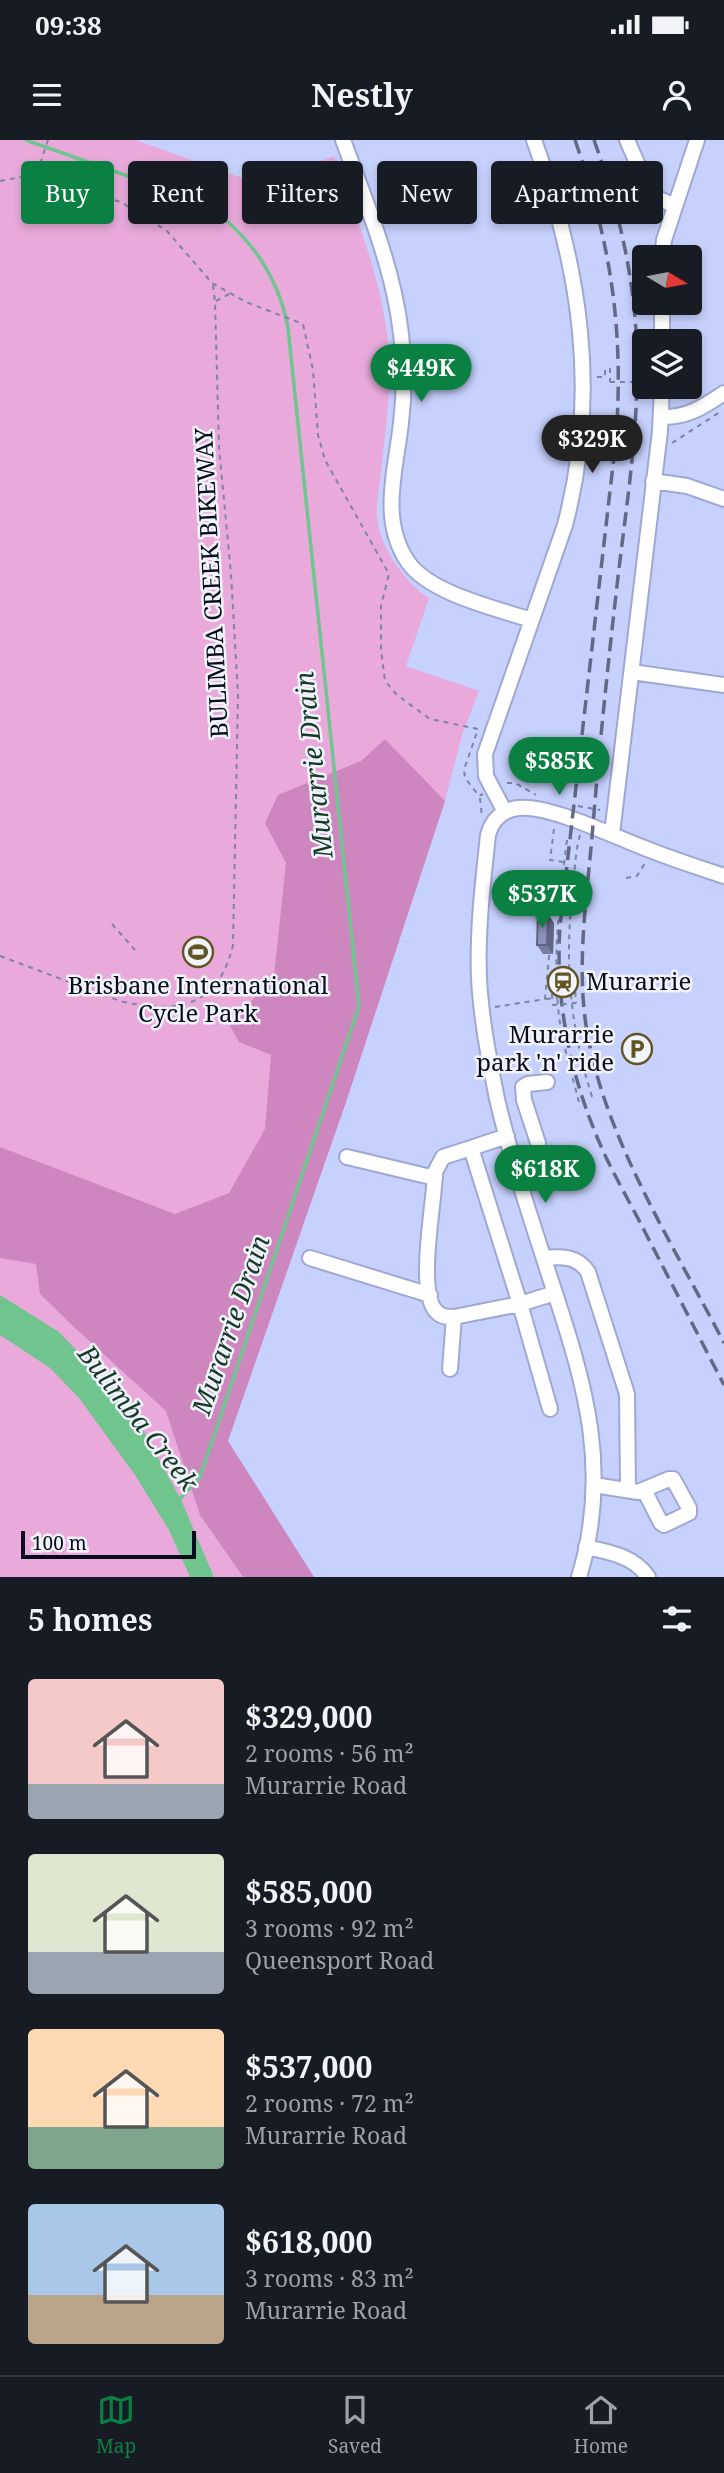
<!DOCTYPE html>
<html lang="en">
<head>
<meta charset="utf-8">
<style>
	body { margin:0; font-family:"Noto Serif",serif; background:#242831; color:#f1f3f6; height:100vh; display:flex; flex-direction:column; font-size:26px; white-space:nowrap }
	* { box-sizing:border-box; margin:0 }
	p { font-size:23px; color:#9ea1a6 }
	.icon { flex:none; width:38px; height:38px; fill:none; stroke:currentColor; stroke-width:2; stroke-linecap:round; stroke-linejoin:round }
	.map { position:relative; height:1437px; overflow:hidden }
	.drawer { display:flex; flex-direction:column; background:#171b24; flex:1 }
	.drawer>* { flex:none }
	.guide { position:absolute; left:21px; top:21px; width:682px; height:63px; display:flex; gap:14px }
	.needle { width:46px; rotate:100deg }
	.buttons { position:absolute; left:632px; top:105px; display:grid; gap:14px }
	.buttons a { display:grid; place-items:center; width:70px; height:70px; border-radius:7px; background:#171b24; box-shadow:0 4px 10px #0003; font-size:35px }
	.scale { position:absolute; left:21px; bottom:18px; width:175px; box-sizing:border-box; padding-left:7px; border:4px solid #090c1a; border-top:0; font-size:19px; line-height:24px; white-space:nowrap; color:#090c1a; -webkit-text-stroke:5px #f1f3fd; paint-order:stroke }
	.price { position:absolute; translate:-50% -60px; padding:0 16px; border-radius:24px; background:#0b8043; color:#fff; font-size:23px; line-height:46px; filter:drop-shadow(0 2px 4px #0008) }
	.price::after { content:''; position:absolute; left:50%; top:42px; width:21px; height:16px; margin-left:-10px; background:inherit; clip-path:polygon(0 0,100% 0,50% 100%) }
	.price.selected { background:#222; color:#fff }
	ul { padding:0; list-style:none }
	li { display:flex; align-items:center; gap:21px; height:175px; padding:0 28px }
	li span { display:grid; place-items:center; flex:none; width:196px; height:140px; border-radius:7px; color:#555 }
	li>.icon { margin-inline-start:auto }
	span .icon { width:84px; height:84px; fill:#fffc; stroke-width:1 }
	li b { font-size:30px }
	h2 { display:flex; justify-content:space-between; align-items:center; height:84px; padding:0 28px; font-size:30px }
	.tag { padding:0 24px; border-radius:7px; background:#171b24; box-shadow:0 4px 10px #0003; font-size:24px; line-height:63px }
	.tag.selected { background:#0b8043; color:#fff }
	.status { display:flex; justify-content:space-between; align-items:center; height:49px; padding:0 35px; background:#171b24; direction:ltr }
	.status svg { height:19px; fill:currentColor }
	header { display:flex; justify-content:space-between; align-items:center; height:91px; padding:0 28px; background:#171b24; font-size:32px; font-weight:700 }
	.dock { display:flex; justify-content:space-around; align-items:center; height:98px; border-top:2px solid #363941; background:#171b24; font-size:19px; color:#9ea1a6 }
	.dock a { display:grid; justify-items:center; gap:4px }
	.dock .selected { color:#0b8043 }
	.map>svg:first-child { display:block }
</style>
</head>
<body>
<div class="status"><b>09:38</b><svg viewBox="0 0 49 12"><path d="M0 12V9h3v3zM5 12V6h3v6zM10 12V3h3v9zM15 12V0h3v12zM26 1h20v11H26zM47 4h2v5h-2z"/></svg></div>
<header><svg class="icon" aria-label="menu" viewBox="0 0 24 24"><path d="M4 6h16M4 12h16M4 18h16"/></svg>Nestly<svg class="icon" aria-label="person" viewBox="0 0 24 24"><circle cx="12" cy="8" r="4"/><path d="M4 21q1-7 8-7t8 7"/></svg></header>
<div class="map">
<svg width="724" height="1437" viewBox="0 0 724 1437">
	<rect width="100%" height="100%" fill="#c6d1fd"/>
	<path fill="#e9aadb" d="M 0,0 L 136,0 L 259,44 L 334,16 C 355,74 379,132 387,194 C 393,240 386,286 381,332 C 380,346 376,361 377,375 C 377,402 405,444 429,458 L 406,526 L 479,551 L 462,595 L 445,661 L 346,962 L 200,1375 L 243,1437 L 214,1437 L 194,1392 L 200,1437 L 0,1437 Z"/>
	<path fill="#ce86bf" d="M 385,599 L 445,661 L 346,962 L 228,1301 L 314,1437 L 243,1437 L 200,1375 L 166,1271 L 74,1187 L 40,1154 L 36,1124 L 0,1118 L 0,1007 L 175,1074 L 229,1053 L 265,989 L 271,915 L 239,902 L 230,886 L 274,835 L 286,723 L 265,683 L 278,655 L 361,621 Z"/>
	<path fill="#70c58f" d="M 0,1155 L 59,1192 L 131,1267 L 182,1362 L 214,1437 L 190,1437 L 169,1390 L 135,1335 L 79,1258 L 50,1228 L 0,1195 Z"/>
	<g fill="none" stroke-linecap="round" stroke-linejoin="round">
		<path stroke="#70c58f" stroke-width="3.5" d="M 26,0 L 201,62 C 247,91 278,134 288,188 L 359,866 L 200,1337 L 178,1361"/>
		<g stroke="#9fa8d3" stroke-width="18">
			<path id="minor" d="M 343,0 C 379,98 414,175 401,283 C 396,329 379,380 408,422 C 429,453 495,468 531,480
				M 627,0 L 651,55 L 675,66
				M 662,117 L 664,100 L 697,0
				M 662,163 L 662,201
				M 661,277 C 687,278 703,267 724,253
				M 653,341 L 687,346 L 724,359
				M 632,532 L 724,545
				M 505,672 L 486,636 L 485,614 L 565,385 C 600,253 580,126 534,0
				M 612,694 L 660,291 L 662,247
				M 507,996 L 471,1008 L 520,1164 L 555,1153
				M 538,1003 L 524,960 L 523,947 L 528,944 L 547,942
				M 471,1008 L 443,1017 L 435,1032 C 435,1061 415,1156 438,1173 C 442,1177 448,1177 454,1177 L 520,1164 L 550,1269
				M 347,1017 L 435,1038
				M 310,1118 L 430,1155
				M 544,1118 C 561,1116 578,1116 588,1132 L 627,1254 L 628,1350
				M 450,1229 L 454,1177
				M 594,1345 L 638,1352 L 669,1339 L 673,1339 L 689,1368 L 689,1373 L 664,1385 L 661,1383 L 644,1350
				M 586,1407 C 609,1412 634,1416 648,1437
				M 579,1437 C 611,1332 586,1247 553,1147 C 533,1085 512,1023 497,959 C 489,919 481,878 479,838 C 477,791 483,742 488,695 C 492,680 502,670 518,668 C 548,664 613,696 642,707 C 669,718 697,727 724,736"/>
		</g>
		<path stroke="#7c84a4" stroke-width="2" stroke-dasharray="5 5" stroke-linecap="butt" d="M 37,33 L 48,0
			M 0,41 L 37,34 L 58,40 L 76,49 L 121,62 L 167,91 L 212,143 L 246,162 L 303,184 L 313,230 L 318,295 L 325,320 L 389,434 L 381,466 L 381,510 L 385,541 L 397,555 L 430,579 L 478,589 L 464,630 L 465,638 L 479,656 L 483,654
			M 216,161 L 229,154
			M 597,237 L 605,237 L 605,229 L 610,229 L 610,242
			M 672,303 L 720,272
			M 507,643 L 515,643 L 536,655
			M 480,658 L 482,677
			M 578,666 L 600,670
			M 554,689 L 550,720 L 563,722
			M 580,695 C 575,712 575,731 573,748 C 564,823 570,888 593,960
			M 567,700 C 560,756 553,811 558,867 C 561,899 571,931 579,962
			M 626,738 L 637,736 L 645,723
			M 537,751 L 544,757 L 548,775
			M 112,784 L 135,810
			M 0,816 L 120,861 C 177,874 218,868 233,805 L 238,555 L 231,434 L 219,307 L 215,162 L 213,145
			M 570,836 L 574,836 L 576,863
			M 546,859 L 558,858
			M 495,867 L 545,859 L 549,816 L 555,816"/>
		<use href="#minor" stroke="#fff" stroke-width="14"/>
		<path stroke="#626985" stroke-width="3.5" stroke-dasharray="14 7" stroke-linecap="butt" d="M 575,0 C 611,104 624,189 616,299 L 560,786 C 555,861 570,935 600,1004 C 613,1034 631,1064 646,1094 C 672,1144 698,1195 724,1245
			M 594,0 C 621,75 638,152 637,232 C 637,300 626,369 618,437 C 608,523 599,610 592,697 C 586,765 575,835 589,902 C 609,1005 676,1110 724,1203"/>
		<path stroke="#7c84a4" stroke-width="2" stroke-dasharray="5 5" stroke-linecap="butt" d="M 610,242 L 644,242
			M 551,844 L 553,865 L 576,863"/>
	</g>
	<path fill="#767ea1" d="M 554,783 L 553,814 L 543,814 L 537,805 Z"/>
	<path fill="#606683" d="M 548,774 L 554,783 L 553,814 L 547,805 Z"/>
	<path fill="#8992bb" stroke="#606683" stroke-width="2" d="M 538,774 L 548,774 L 547,805 L 537,805 Z"/>
	<defs>
		<g id="stadium-ring" transform="scale(1.575)"><circle r="9.5" fill="#f1f3fd" stroke="#625522" stroke-width="1.5"/><path d="M0-5a6.5 5 0 1 0 0 10a6.5 5 0 1 0 0-10ZM-3.5-1.8h7v3.6h-7Z" fill="#625522"/></g>
		<g id="station-ring" transform="scale(1.575)"><circle r="9.5" fill="#f1f3fd" stroke="#625522" stroke-width="1.5"/><path d="M-3-6H3Q5-6 5-4V2Q5 4 3 4L4.5 6H3L1.5 4h-3L-3 6H-4.5L-3 4Q-5 4-5 2V-4Q-5-6-3-6ZM-3.5-4v3h7v-3ZM-3.5 1v1.5H-2V1ZM2 1v1.5H3.5V1Z" fill="#625522"/></g>
		<g id="parking-ring" transform="scale(1.575)"><circle r="9.5" fill="#f1f3fd" stroke="#625522" stroke-width="1.5"/><path d="M-3.5-5.5H1a3.5 3.5 0 0 1 0 7H-1V5.5H-3.5ZM-1-3.4V-.6H.8a1.4 1.4 0 0 0 0-2.8Z" fill="#625522"/></g>
	</defs>
	<g fill-rule="evenodd">
		<use href="#stadium-ring" x="198" y="812"/>
		<use href="#station-ring" x="563" y="842"/>
		<use href="#parking-ring" x="637" y="909"/>
	</g>
	<g text-anchor="middle" stroke-width="5" stroke-linejoin="round" paint-order="stroke">
		<g font-size="24" fill="#090c1a" stroke="#f1f3fd">
			<text transform="translate(212 443) rotate(-93)" y="8">BULIMBA CREEK BIKEWAY</text>
		</g>
		<g font-size="24" fill="#090c1a" stroke="#f1f3fd" text-anchor="start">
			<text x="586" y="850">Murarrie</text>
			<text x="198" y="854" text-anchor="middle">Brisbane International<tspan x="198" dy="28">Cycle Park</tspan></text>
			<text x="614" y="903" text-anchor="end">Murarrie<tspan x="614" dy="28">park 'n' ride</tspan></text>
		</g>
		<g font-size="26" font-style="italic" fill="#163b25" stroke="#f1f3fd">
			<text transform="translate(314 625) rotate(-96)" y="9">Murarrie Drain</text>
			<text transform="translate(231 1185) rotate(-71)" y="9">Murarrie Drain</text>
			<text transform="translate(138 1278) rotate(52)" y="9">Bulimba Creek</text>
		</g>
	</g>
</svg>
<div class="buttons">
<a><svg class="needle" viewBox="-14 -14 28 28"><path d="M0-13l5 13h-10z" fill="#e53935"/><path d="M0 13l5-13h-10z" fill="#9ea1a6"/></svg></a>
<a><svg class="icon" aria-label="layers" viewBox="0 0 24 24"><path d="M12 4l9 5-9 5-9-5zM3 14l9 5 9-5"/></svg></a>
</div>
<div class="scale">100 m</div>
<b class="price" style="left:421px;top:264px">$449K</b>
<b class="price selected" style="left:592px;top:335px">$329K</b>
<b class="price" style="left:559px;top:657px">$585K</b>
<b class="price" style="left:542px;top:790px">$537K</b>
<b class="price" style="left:545px;top:1065px">$618K</b>
<div class="guide">
<a class="tag selected">Buy</a>
<a class="tag">Rent</a>
<a class="tag">Filters</a>
<a class="tag">New</a>
<a class="tag">Apartment</a>
</div>
</div>
<section class="drawer">
<h2>5 homes<svg class="icon" aria-label="filters" viewBox="0 0 24 24"><path d="M4 7h16M4 17h16"/><circle cx="9" cy="7" r="2"/><circle cx="15" cy="17" r="2"/></svg></h2>
<ul>
<li><span style="background:linear-gradient(#f6c9c9 75%,#9aa5b1 0)"><svg class="icon" aria-label="home" viewBox="0 0 24 24"><path d="M3 11l9-7 9 7M6 9v11h12V9"/></svg></span><div><b>$329,000</b><p>2 rooms · 56 m²</p><p>Murarrie Road</p></div></li>
<li><span style="background:linear-gradient(#dfe7d0 70%,#9aa5b1 0)"><svg class="icon" aria-label="home" viewBox="0 0 24 24"><path d="M3 11l9-7 9 7M6 9v11h12V9"/></svg></span><div><b>$585,000</b><p>3 rooms · 92 m²</p><p>Queensport Road</p></div></li>
<li><span style="background:linear-gradient(#ffd9b3 70%,#7fa58c 0)"><svg class="icon" aria-label="home" viewBox="0 0 24 24"><path d="M3 11l9-7 9 7M6 9v11h12V9"/></svg></span><div><b>$537,000</b><p>2 rooms · 72 m²</p><p>Murarrie Road</p></div></li>
<li><span style="background:linear-gradient(#a9c7e8 65%,#b9a48a 0)"><svg class="icon" aria-label="home" viewBox="0 0 24 24"><path d="M3 11l9-7 9 7M6 9v11h12V9"/></svg></span><div><b>$618,000</b><p>3 rooms · 83 m²</p><p>Murarrie Road</p></div></li>
</ul>
</section>
<nav class="dock">
<a class="selected"><svg class="icon" aria-label="map" viewBox="0 0 24 24"><path d="M3 6l6-2 6 2 6-2v14l-6 2-6-2-6 2zM9 4v14M15 6v14"/></svg>Map</a>
<a><svg class="icon" aria-label="saved" viewBox="0 0 24 24"><path d="M7 4h10v16l-5-4-5 4z"/></svg>Saved</a>
<a><svg class="icon" aria-label="home" viewBox="0 0 24 24"><path d="M3 11l9-7 9 7M6 9v11h12V9"/></svg>Home</a>
</nav>
</body>
</html>
